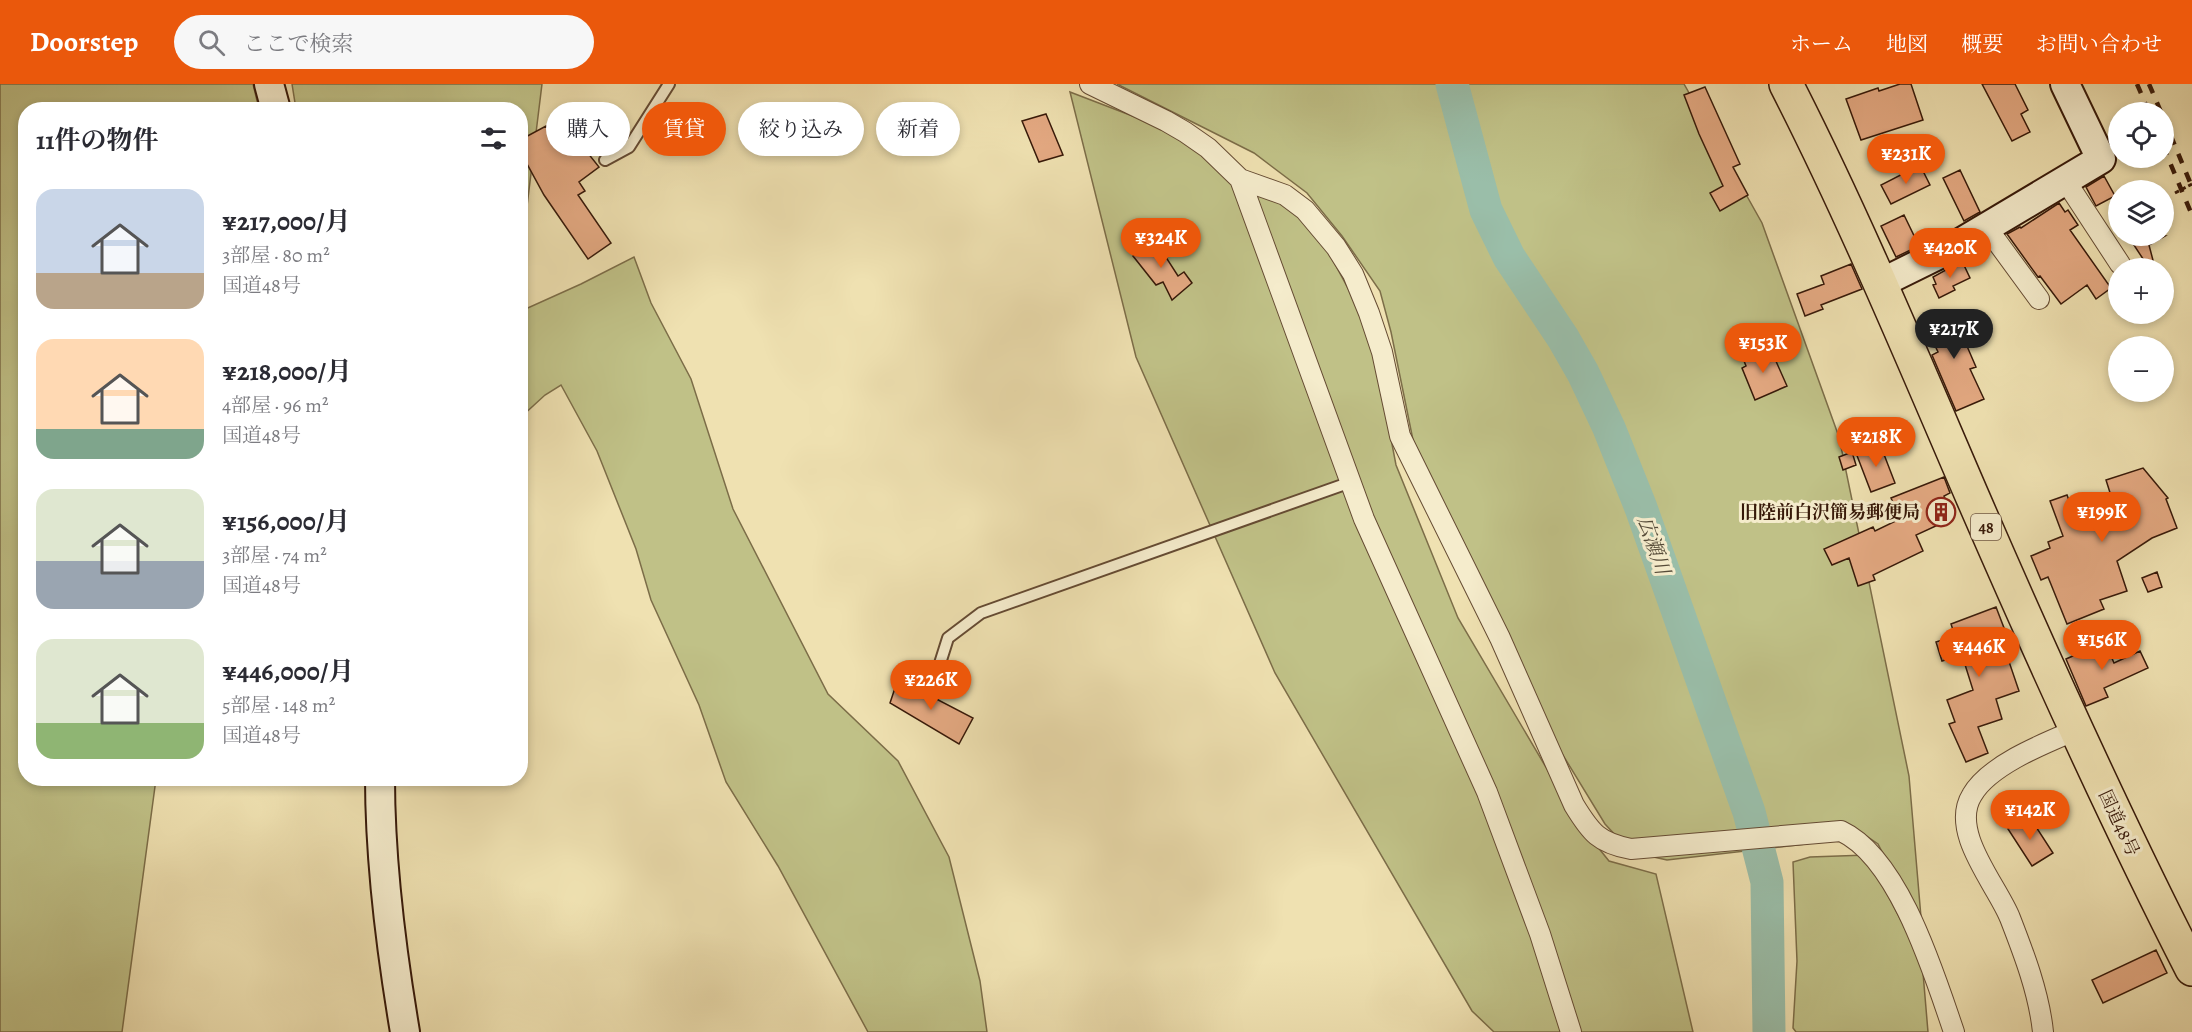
<!DOCTYPE html>
<html lang="ja">
<head>
<meta charset="utf-8">
<style>
	body { margin:0; font-family:Alegreya,"Noto Serif JP",serif; background:#f7f7f7; color:#2b2b33; height:100vh; display:flex; flex-direction:column; font-size:22px; white-space:nowrap }
	* { box-sizing:border-box; margin:0 }
	p { font-size:20px; color:#7c7c81 }
	.icon { flex:none; width:33px; height:33px; fill:none; stroke:currentColor; stroke-width:2; stroke-linecap:round; stroke-linejoin:round }
	.map { position:relative; flex:1; overflow:hidden }
	.sheet { position:absolute; left:18px; top:18px; width:510px; height:684px; display:flex; flex-direction:column; background:#fff; border-radius:24px; box-shadow:0 3px 9px #0003 }
	.sheet>* { flex:none }
	.banner { position:absolute; left:546px; top:18px; width:570px; height:54px; display:flex; gap:12px }
	.fabs { position:absolute; left:2108px; top:18px; display:grid; gap:12px }
	.fabs a { display:grid; place-items:center; width:66px; height:66px; border-radius:50%; background:#fff; box-shadow:0 3px 9px #0003; font-size:30px }
	.price { position:absolute; translate:-50% -51px; padding:0 14px; border-radius:21px; background:#ea580c; color:#fff; font-size:20px; line-height:39px; filter:drop-shadow(0 2px 3px #0008) }
	.price::after { content:''; position:absolute; left:50%; top:36px; width:18px; height:14px; margin-left:-9px; background:inherit; clip-path:polygon(0 0,100% 0,50% 100%) }
	.price.active { background:#222; color:#fff }
	ul { padding:0; list-style:none }
	li { display:flex; align-items:center; gap:18px; height:150px; padding:0 18px }
	li span { display:grid; place-items:center; flex:none; width:168px; height:120px; border-radius:18px; color:#555 }
	li>.icon { margin-inline-start:auto }
	span .icon { width:72px; height:72px; fill:#fffc; stroke-width:1 }
	li b { font-size:26px }
	h2 { display:flex; justify-content:space-between; align-items:center; height:72px; padding:0 18px; font-size:26px }
	.tag { padding:0 21px; border-radius:27px; background:#fff; box-shadow:0 3px 9px #0003; font-size:21px; line-height:54px }
	.tag.active { background:#ea580c; color:#fff }
	header { display:flex; align-items:center; gap:36px; box-sizing:border-box; height:84px; padding:0 30px; background:#ea580c; color:#fff }
	header strong { font-size:28px }
	nav { display:flex; gap:33px; margin-inline-start:auto; font-size:21px }
	.search { width:420px; height:54px; background:#f7f7f7; display:flex; align-items:center; gap:15px; box-sizing:border-box; padding:0 21px; border-radius:33px; color:#7c7c81; font-size:22px }
	.map>svg:first-child { display:block }
</style>
</head>
<body>
<header>
<strong>Doorstep</strong>
<div class="search"><svg class="icon" aria-label="search" viewBox="0 0 24 24"><circle cx="10" cy="10" r="6"/><path d="M15 15l6 6"/></svg>ここで検索</div>
<nav><a>ホーム</a><a>地図</a><a>概要</a><a>お問い合わせ</a></nav>
</header>
<div class="map">
<svg width="2192" height="948" viewBox="0 0 2192 948">
	<rect width="100%" height="100%" fill="#efe1b1"/>
	<filter id="stains"><feTurbulence type="fractalNoise" baseFrequency=".00333" numOctaves="4"/><feColorMatrix values="0 0 0 0 .2 0 0 0 0 .09 0 0 0 0 .02 0 0 0 .5 -.17"/></filter>
	<radialGradient id="worn" r=".72"><stop offset=".6" stop-color="#630" stop-opacity="0"/><stop offset="1" stop-color="#630" stop-opacity=".3"/></radialGradient>
	<path fill="#c0c187" stroke="#7c6d48" stroke-width="1.5" d="M 0,0 L 253,0 L 259,25 L 26,26 L 26,694 L 156,695 L 122,948 L 0,948 Z
		M 292,0 L 542,0 L 521,171 L 520,26 L 356,26 L 351,22 L 341,25 L 296,25 Z
		M 1117,0 L 1684,0 L 1762,139 L 1839,353 L 1909,692 L 1922,845 L 1878,760 L 1862,749 L 1835,751 L 1806,760 L 1667,776 L 1631,768 L 1605,740 L 1536,627 L 1433,417 L 1413,356 L 1391,248 L 1380,207 L 1342,152 L 1307,109 L 1254,69 Z
		M 1070,8 L 1143,36 L 1253,91 L 1316,145 L 1370,245 L 1396,381 L 1458,534 L 1580,741 L 1609,777 L 1656,790 L 1693,948 L 1494,948 L 1472,927 L 1275,589 L 1136,273 Z
		M 634,173 L 651,219 L 691,295 L 733,425 L 828,610 L 898,677 L 949,773 L 980,897 L 987,948 L 868,948 L 778,782 L 726,698 L 699,621 L 651,516 L 636,465 L 597,367 L 561,301 L 545,311 L 521,333 L 521,227 L 581,200 Z
		M 1867,771 L 1922,877 L 1928,948 L 1796,948 L 1793,944 L 1797,877 L 1793,778 L 1810,773 Z"/>
	<g fill="none" stroke-linecap="round" stroke-linejoin="round">
		<path stroke="#9abea9" stroke-width="33" d="M 1452,0 L 1486,126 L 1509,173 L 1563,254 L 1583,289 L 1609,344 L 1641,424 L 1749,728 L 1767,798 L 1769,948"/>
	</g>
	<path fill="#e4a982" stroke="#371909" stroke-width="1.5" d="M 1900,0 L 1911,0 L 1923,36 L 1861,56 L 1846,15 L 1878,4 L 1879,7 Z
		M 1982,0 L 2015,0 L 2028,26 L 2021,30 L 2030,48 L 2012,57 Z
		M 1705,3 L 1740,80 L 1733,83 L 1748,111 L 1720,127 L 1710,109 L 1723,102 L 1699,50 L 1684,11 Z
		M 1046,30 L 1063,71 L 1039,78 L 1022,37 Z
		M 546,42 L 560,66 L 576,54 L 599,83 L 579,98 L 585,107 L 578,111 L 611,159 L 588,175 L 544,111 L 520,67 L 520,56 Z
		M 1920,81 L 1930,101 L 1891,120 L 1881,101 Z
		M 1960,86 L 1980,128 L 1964,137 L 1943,94 Z
		M 2104,92 L 2115,112 L 2096,122 L 2086,103 Z
		M 2059,119 L 2065,128 L 2068,126 L 2078,141 L 2070,146 L 2111,204 L 2096,215 L 2087,201 L 2061,220 L 2040,192 L 2038,193 L 2007,150 L 2020,143 L 2021,144 Z
		M 1904,131 L 1919,162 L 1896,173 L 1881,142 Z
		M 2128,152 L 2165,152 L 2149,161 L 2155,184 L 2149,184 Z
		M 1153,153 L 1178,192 L 1184,188 L 1192,199 L 1172,216 L 1163,198 L 1156,201 L 1133,172 Z
		M 1962,177 L 1970,194 L 1953,202 L 1955,206 L 1939,214 L 1933,201 L 1936,200 L 1933,193 Z
		M 1851,180 L 1862,205 L 1821,221 L 1823,225 L 1805,232 L 1797,210 L 1824,200 L 1821,192 Z
		M 1957,226 L 1965,244 L 1960,246 L 1976,283 L 1970,285 L 1984,315 L 1956,327 L 1932,271 L 1938,268 L 1925,241 Z
		M 1759,265 L 1761,270 L 1771,266 L 1787,302 L 1755,316 L 1742,284 L 1746,282 L 1742,272 Z
		M 1880,360 L 1895,399 L 1871,408 L 1856,369 Z
		M 1852,368 L 1856,381 L 1843,386 L 1839,373 Z
		M 2143,384 L 2168,414 L 2166,415 L 2177,444 L 2152,454 L 2117,477 L 2127,507 L 2100,516 L 2104,525 L 2067,540 L 2048,493 L 2041,496 L 2031,472 L 2050,464 L 2048,458 L 2063,452 L 2050,417 L 2067,411 L 2077,438 L 2112,415 L 2106,396 Z
		M 1944,393 L 1950,409 L 1944,412 L 1953,434 L 1916,451 L 1923,467 L 1873,491 L 1875,496 L 1858,502 L 1849,474 L 1832,481 L 1824,465 L 1873,443 L 1875,447 L 1900,435 L 1891,414 Z
		M 2157,488 L 2162,503 L 2148,508 L 2142,494 Z
		M 1996,523 L 2009,557 L 2003,560 L 2019,607 L 1996,615 L 2002,635 L 1978,643 L 1988,669 L 1966,678 L 1949,640 L 1955,638 L 1947,616 L 1973,606 L 1962,571 L 1942,577 L 1936,558 L 1955,552 L 1951,540 Z
		M 2105,558 L 2114,579 L 2140,567 L 2148,584 L 2104,604 L 2108,613 L 2086,622 L 2066,575 Z
		M 898,595 L 973,634 L 959,660 L 890,619 Z
		M 2029,732 L 2053,769 L 2032,782 L 2008,745 Z
		M 2156,866 L 2167,889 L 2103,919 L 2092,896 Z"/>
	<g fill="none" stroke-linecap="round" stroke-linejoin="round">
		<g stroke="#654b33" stroke-width="14">
			<path id="lane" d="M 605,76 L 629,63 L 669,0
				M 936,592 L 948,554 L 981,529 L 1351,398"/>
		</g>
		<g stroke="#654b33" stroke-width="22">
			<path id="street" d="M 1090,0 L 1166,37 L 1185,48 L 1208,64 L 1240,95 L 1285,111 L 1305,126 L 1336,163 L 1353,190 L 1369,229 L 1382,268 L 1400,352 L 1500,554 L 1574,721 C 1591,749 1599,759 1631,765 L 1841,747 C 1899,774 1934,890 1954,948
				M 1240,95 L 1364,435 L 1487,708 L 1540,850 L 1571,948
				M 2065,96 L 2120,180
				M 1987,144 L 2039,215
				M 2043,948 C 2039,909 2024,870 2010,834 C 1997,801 1949,748 1972,711 C 1989,681 2045,659 2076,646"/>
		</g>
		<g stroke="#371909" stroke-width="32">
			<path id="secondary" d="M 269,0 L 276,26
				M 1881,199 L 1950,165 L 2101,75 L 2065,0
				M 380,694 C 380,779 391,865 405,948"/>
		</g>
		<g stroke="#371909" stroke-width="36">
			<path id="highway" d="M 1786,0 C 1855,135 1913,275 1973,414 C 2042,573 2113,731 2192,885"/>
		</g>
		<path stroke="#371909" stroke-width="3" stroke-dasharray="4.5 3" stroke-linecap="butt" d="M 2175,109 L 2192,100"/>
		<use href="#lane" stroke="#f5eccc" stroke-width="10"/>
		<use href="#street" stroke="#f5eccc" stroke-width="20"/>
		<use href="#secondary" stroke="#f5eccc" stroke-width="28"/>
		<use href="#highway" stroke="#efe1b1" stroke-width="33"/>
		<path stroke="#371909" stroke-width="4.5" stroke-dasharray="10 10" stroke-linecap="butt" d="M 2137,0 L 2149,28
			M 2149,0 L 2161,28
			M 2163,33 L 2192,103
			M 2163,62 L 2192,131"/>
	</g>
	<defs>
		<g id="building-ring" transform="scale(1.5)"><circle r="9.5" fill="#f5eccc" stroke="#8f2418" stroke-width="1.5"/><path d="M-4-6H4V6H1V3H-1V6H-4ZM-2.5-4.3h1.7v1.8h-1.7ZM.8-4.3h1.7v1.8H.8ZM-2.5-1h1.7V.8h-1.7ZM.8-1h1.7V.8H.8Z" fill="#8f2418"/></g>
	</defs>
	<g fill-rule="evenodd">
		<use href="#building-ring" x="1941" y="428"/>
	</g>
	<g text-anchor="middle" stroke-width="6" stroke-linejoin="round" paint-order="stroke">
		<rect fill="#f5eccc" stroke="#705844" stroke-width="1.5" x="1971" y="430" width="30" height="26" rx="4.5"/>
		<g font-size="16" font-weight="bold" fill="#371909">
			<text x="1986" y="449">48</text>
		</g>
		<g font-size="18" font-weight="bold" fill="#371909" stroke="#f5eccc" text-anchor="end">
			<text x="1920" y="434">旧陸前白沢簡易郵便局</text>
		</g>
		<g font-size="18" fill="#371909" stroke="#f5eccc">
			<text transform="translate(2119 739) rotate(65)" y="6">国道48号</text>
		</g>
		<g font-size="20" font-style="italic" fill="#554b39" stroke="#f5eccc">
			<text transform="translate(1654 461) rotate(71)" y="7">広瀬川</text>
		</g>
	</g>
	<rect width="100%" height="100%" filter="url(#stains)"/>
	<rect width="100%" height="100%" fill="url(#worn)"/>
</svg>
<div class="fabs">
<a><svg class="icon" aria-label="locate" viewBox="0 0 24 24"><circle cx="12" cy="12" r="6"/><path d="M12 2v4M12 18v4M2 12h4M18 12h4"/></svg></a>
<a><svg class="icon" aria-label="layers" viewBox="0 0 24 24"><path d="M12 4l9 5-9 5-9-5zM3 14l9 5 9-5"/></svg></a>
<a>+</a>
<a>−</a>
</div>
<b class="price" style="left:1906px;top:101px">¥231K</b>
<b class="price" style="left:1161px;top:185px">¥324K</b>
<b class="price" style="left:1950px;top:195px">¥420K</b>
<b class="price active" style="left:1954px;top:276px">¥217K</b>
<b class="price" style="left:1763px;top:290px">¥153K</b>
<b class="price" style="left:1876px;top:384px">¥218K</b>
<b class="price" style="left:2102px;top:459px">¥199K</b>
<b class="price" style="left:2102px;top:587px">¥156K</b>
<b class="price" style="left:1979px;top:594px">¥446K</b>
<b class="price" style="left:931px;top:627px">¥226K</b>
<b class="price" style="left:2030px;top:757px">¥142K</b>
<div class="banner">
<a class="tag">購入</a>
<a class="tag active">賃貸</a>
<a class="tag">絞り込み</a>
<a class="tag">新着</a>
</div>
<section class="sheet">
<h2>11件の物件<svg class="icon" aria-label="filters" viewBox="0 0 24 24"><path d="M4 7h16M4 17h16"/><circle cx="9" cy="7" r="2"/><circle cx="15" cy="17" r="2"/></svg></h2>
<ul>
<li><span style="background:linear-gradient(#c9d6e8 70%,#b9a48a 0)"><svg class="icon" aria-label="home" viewBox="0 0 24 24"><path d="M3 11l9-7 9 7M6 9v11h12V9"/></svg></span><div><b>¥217,000/月</b><p>3部屋 · 80 m²</p><p>国道48号</p></div></li>
<li><span style="background:linear-gradient(#ffd9b3 75%,#7fa58c 0)"><svg class="icon" aria-label="home" viewBox="0 0 24 24"><path d="M3 11l9-7 9 7M6 9v11h12V9"/></svg></span><div><b>¥218,000/月</b><p>4部屋 · 96 m²</p><p>国道48号</p></div></li>
<li><span style="background:linear-gradient(#dfe7d0 60%,#9aa5b1 0)"><svg class="icon" aria-label="home" viewBox="0 0 24 24"><path d="M3 11l9-7 9 7M6 9v11h12V9"/></svg></span><div><b>¥156,000/月</b><p>3部屋 · 74 m²</p><p>国道48号</p></div></li>
<li><span style="background:linear-gradient(#dfe7d0 70%,#8fb573 0)"><svg class="icon" aria-label="home" viewBox="0 0 24 24"><path d="M3 11l9-7 9 7M6 9v11h12V9"/></svg></span><div><b>¥446,000/月</b><p>5部屋 · 148 m²</p><p>国道48号</p></div></li>
</ul>
</section>
</div>
</body>
</html>
